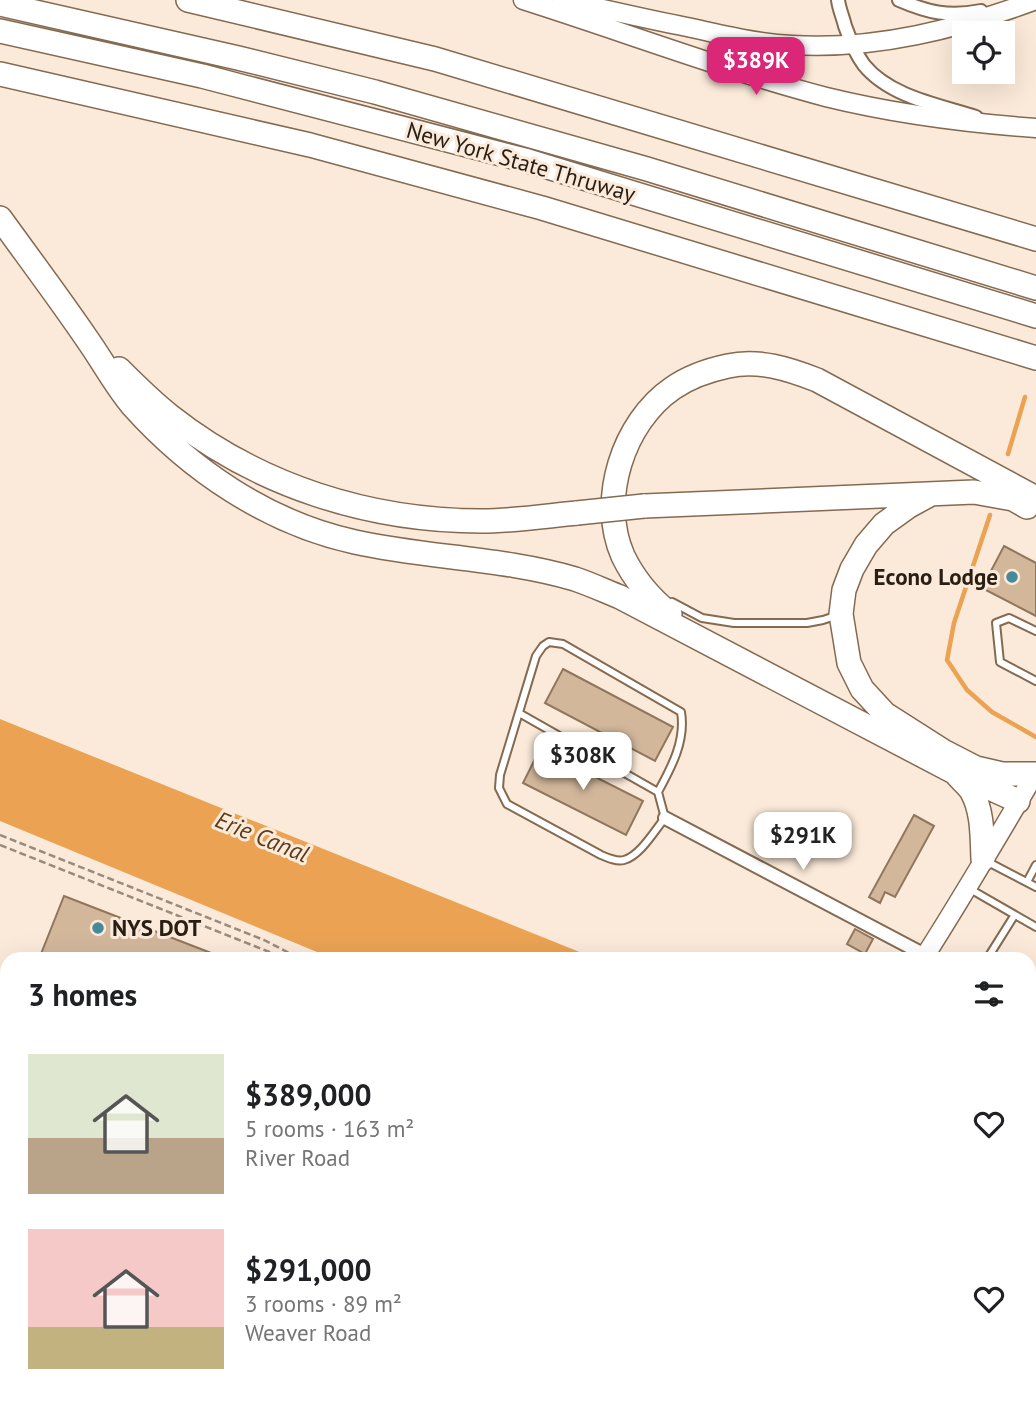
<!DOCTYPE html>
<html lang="en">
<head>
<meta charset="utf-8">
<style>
	body { margin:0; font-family:"PT Sans",sans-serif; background:#f6f6f6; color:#202124; height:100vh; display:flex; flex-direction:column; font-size:26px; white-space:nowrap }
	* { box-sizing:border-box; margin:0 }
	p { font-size:23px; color:#757577 }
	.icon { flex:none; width:38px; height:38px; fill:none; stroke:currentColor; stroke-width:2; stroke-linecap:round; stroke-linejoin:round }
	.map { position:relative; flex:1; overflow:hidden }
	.drawer { position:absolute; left:0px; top:952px; width:1036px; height:450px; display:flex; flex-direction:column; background:#fff; border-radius:21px 21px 0 0; box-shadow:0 7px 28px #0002 }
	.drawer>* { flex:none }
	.buttons { position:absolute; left:952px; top:21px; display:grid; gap:14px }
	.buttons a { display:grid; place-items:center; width:63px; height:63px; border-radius:0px; background:#fff; box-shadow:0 7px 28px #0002; font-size:35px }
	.price { position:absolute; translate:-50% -60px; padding:0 16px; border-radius:14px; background:#fff; color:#222; font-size:23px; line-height:46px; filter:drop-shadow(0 2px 4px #0008) }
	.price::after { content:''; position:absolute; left:50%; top:42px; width:21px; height:16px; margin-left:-10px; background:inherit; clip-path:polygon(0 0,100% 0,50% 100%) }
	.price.current { background:#db2777; color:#fff }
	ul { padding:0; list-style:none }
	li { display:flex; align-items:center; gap:21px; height:175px; padding:0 28px }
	li span { display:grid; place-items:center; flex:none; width:196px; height:140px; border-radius:0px; color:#555 }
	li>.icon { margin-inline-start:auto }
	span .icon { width:84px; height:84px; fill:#fffc; stroke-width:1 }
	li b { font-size:30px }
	h2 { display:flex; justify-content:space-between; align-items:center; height:84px; padding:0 28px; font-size:30px }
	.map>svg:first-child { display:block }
</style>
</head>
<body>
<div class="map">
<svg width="1036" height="1401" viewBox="0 0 1036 1401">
	<rect width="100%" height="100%" fill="#fbead9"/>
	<path fill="#eba353" d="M 0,719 L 597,959 L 334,959 L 0,821 Z
		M 0,1069 L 7,1071 L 7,1155 L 0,1152 Z
		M 1036,1121 L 1036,1235 L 1029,1232 L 1029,1122 Z
		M 596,1395 L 815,1395 L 831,1401 L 611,1401 Z"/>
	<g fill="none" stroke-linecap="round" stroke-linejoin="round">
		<path stroke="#eba353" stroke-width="4.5" d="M 1008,454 L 1025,397
			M 990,515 L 954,623 L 947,660 L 967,690 L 992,712 L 1036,737"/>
	</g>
	<path fill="#d2b79b" stroke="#90765c" stroke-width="2" d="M 1004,546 L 1036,563 L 1036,616 L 982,588 Z
		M 563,669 L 673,727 L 655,761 L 545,703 Z
		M 540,749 L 643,801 L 626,835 L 523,783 Z
		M 914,815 L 934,826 L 895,897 L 885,892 L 880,903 L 869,897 Z
		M 64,896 L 224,958 L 224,959 L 39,959 Z
		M 855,929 L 873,939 L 865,954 L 847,944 Z"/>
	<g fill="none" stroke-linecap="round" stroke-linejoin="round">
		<g stroke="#846a51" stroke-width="10">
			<path id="lane" d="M 672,602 L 702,618 L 734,623 L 807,623 L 823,620 L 838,615
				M 1036,631 L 1009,618 L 996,623 L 1000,662 L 1036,681
				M 549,642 L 563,644 L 681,712 C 686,741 671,768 658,792 L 665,818 C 655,830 640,856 624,860 C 617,862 608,858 601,855 L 507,804 L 499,788 L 500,775 L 536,656 L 543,646 Z
				M 519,713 L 658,792
				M 988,862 L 1036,887
				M 1027,882 L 1036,865
				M 970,889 L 1036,927
				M 987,959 L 1014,916
				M 2,980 L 7,982
				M 1029,1055 L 1036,1051
				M 476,1395 L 477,1401
				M 355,1401 L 356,1395"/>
		</g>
		<g stroke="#846a51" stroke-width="16">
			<path id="street" d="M 838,0 C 839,9 843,17 845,26 C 850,40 855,53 864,65 C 890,97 939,105 976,117
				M 899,0 C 929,13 949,17 981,11
				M 665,818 L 925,955"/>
		</g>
		<g stroke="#846a51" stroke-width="21">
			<path id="secondary" d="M 523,0 C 624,32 724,70 826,97 C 895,114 966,123 1036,128
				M 562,0 C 604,9 645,19 687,27 C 722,35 756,43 792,45 C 876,50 958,29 1036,0
				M 923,959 C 962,898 999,835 1036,772
				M 678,1401 L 681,1395"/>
		</g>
		<g stroke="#846a51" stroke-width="26">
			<path id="highway" d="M 188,0 L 435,59 L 1036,239
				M 0,4 L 238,58 L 375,92 L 647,169 L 1036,288
				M 0,31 L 202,76 L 528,161 L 1036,316
				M 0,74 L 310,145 L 542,208 L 1036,358
				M 0,218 C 29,258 59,298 87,339 C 102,360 115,385 132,405 C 190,470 268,523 355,542 C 427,558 505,558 575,579 C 590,584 605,591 620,597 L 952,771 L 1018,801
				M 119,369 C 135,385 152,402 170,416 C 259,486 369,521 482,521 C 513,521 546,516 577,513
				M 931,494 L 909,506 L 884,524 L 866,545 L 852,569 L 844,590 L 841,614 L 849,663 L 862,689 L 885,714 L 943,751 L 976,768 L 1002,774 L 1035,774
				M 644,506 L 974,492 L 1013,499 L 1027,507
				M 670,614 C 650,598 634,579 623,556 C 598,500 623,422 673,388 C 689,377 709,370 728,366 C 758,359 789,369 817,380 L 1036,498
				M 957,775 C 962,781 969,786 972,792 C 983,812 982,837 983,859"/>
		</g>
		<path stroke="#998b7d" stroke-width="2.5" stroke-dasharray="7 3.5" stroke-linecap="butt" d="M 0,835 L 264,940 L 301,959
			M 0,845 L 287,959
			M 1029,1338 L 1036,1341"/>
		<use href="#lane" stroke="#fff" stroke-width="6"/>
		<use href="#street" stroke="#fff" stroke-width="12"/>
		<use href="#secondary" stroke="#fff" stroke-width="18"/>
		<use href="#highway" stroke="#fff" stroke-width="23"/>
		<g stroke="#846a51" stroke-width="26" stroke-linecap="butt">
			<path id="highway-bridge" d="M 577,513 L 644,506"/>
		</g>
		<use href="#highway-bridge" stroke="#fff" stroke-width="23"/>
	</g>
	<g fill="#468999" stroke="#fbead9" stroke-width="2.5">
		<circle cx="1012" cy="577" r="7"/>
		<circle cx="98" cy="928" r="7"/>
	</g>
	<g text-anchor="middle" stroke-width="6" stroke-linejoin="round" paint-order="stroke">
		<g font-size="23" fill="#281e13" stroke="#fbead9">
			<text transform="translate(521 162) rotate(16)" y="8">New York State Thruway</text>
		</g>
		<g font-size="23" font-weight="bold" fill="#281e13" stroke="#fbead9" text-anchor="end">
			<text x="998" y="585">Econo Lodge</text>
			<text x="112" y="936" text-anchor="start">NYS DOT</text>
		</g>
		<g font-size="24" font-style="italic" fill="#5b3d1c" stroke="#fbead9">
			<text transform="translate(262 837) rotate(22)" y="8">Erie Canal</text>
		</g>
	</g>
</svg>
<div class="buttons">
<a><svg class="icon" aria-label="locate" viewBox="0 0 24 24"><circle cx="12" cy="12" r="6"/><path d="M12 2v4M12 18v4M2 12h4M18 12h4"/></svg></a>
</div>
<b class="price current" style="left:756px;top:97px">$389K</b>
<b class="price" style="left:583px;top:792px">$308K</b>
<b class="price" style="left:803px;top:872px">$291K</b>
<section class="drawer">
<h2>3 homes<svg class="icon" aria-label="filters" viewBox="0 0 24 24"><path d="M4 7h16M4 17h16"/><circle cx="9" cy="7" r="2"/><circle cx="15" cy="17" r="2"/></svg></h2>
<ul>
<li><span style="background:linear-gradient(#dfe7d0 60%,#b9a48a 0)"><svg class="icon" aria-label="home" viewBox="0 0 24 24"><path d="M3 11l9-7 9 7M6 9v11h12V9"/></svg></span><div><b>$389,000</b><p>5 rooms · 163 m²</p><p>River Road</p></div><svg class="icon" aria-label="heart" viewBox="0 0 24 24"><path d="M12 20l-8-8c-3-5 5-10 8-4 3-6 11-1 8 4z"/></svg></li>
<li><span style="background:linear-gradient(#f6c9c9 70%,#c2b280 0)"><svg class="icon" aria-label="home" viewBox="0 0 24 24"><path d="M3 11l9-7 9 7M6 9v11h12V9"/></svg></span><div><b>$291,000</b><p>3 rooms · 89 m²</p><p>Weaver Road</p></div><svg class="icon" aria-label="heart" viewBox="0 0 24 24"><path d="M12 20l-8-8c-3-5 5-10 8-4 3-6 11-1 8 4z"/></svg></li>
</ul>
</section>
</div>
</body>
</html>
